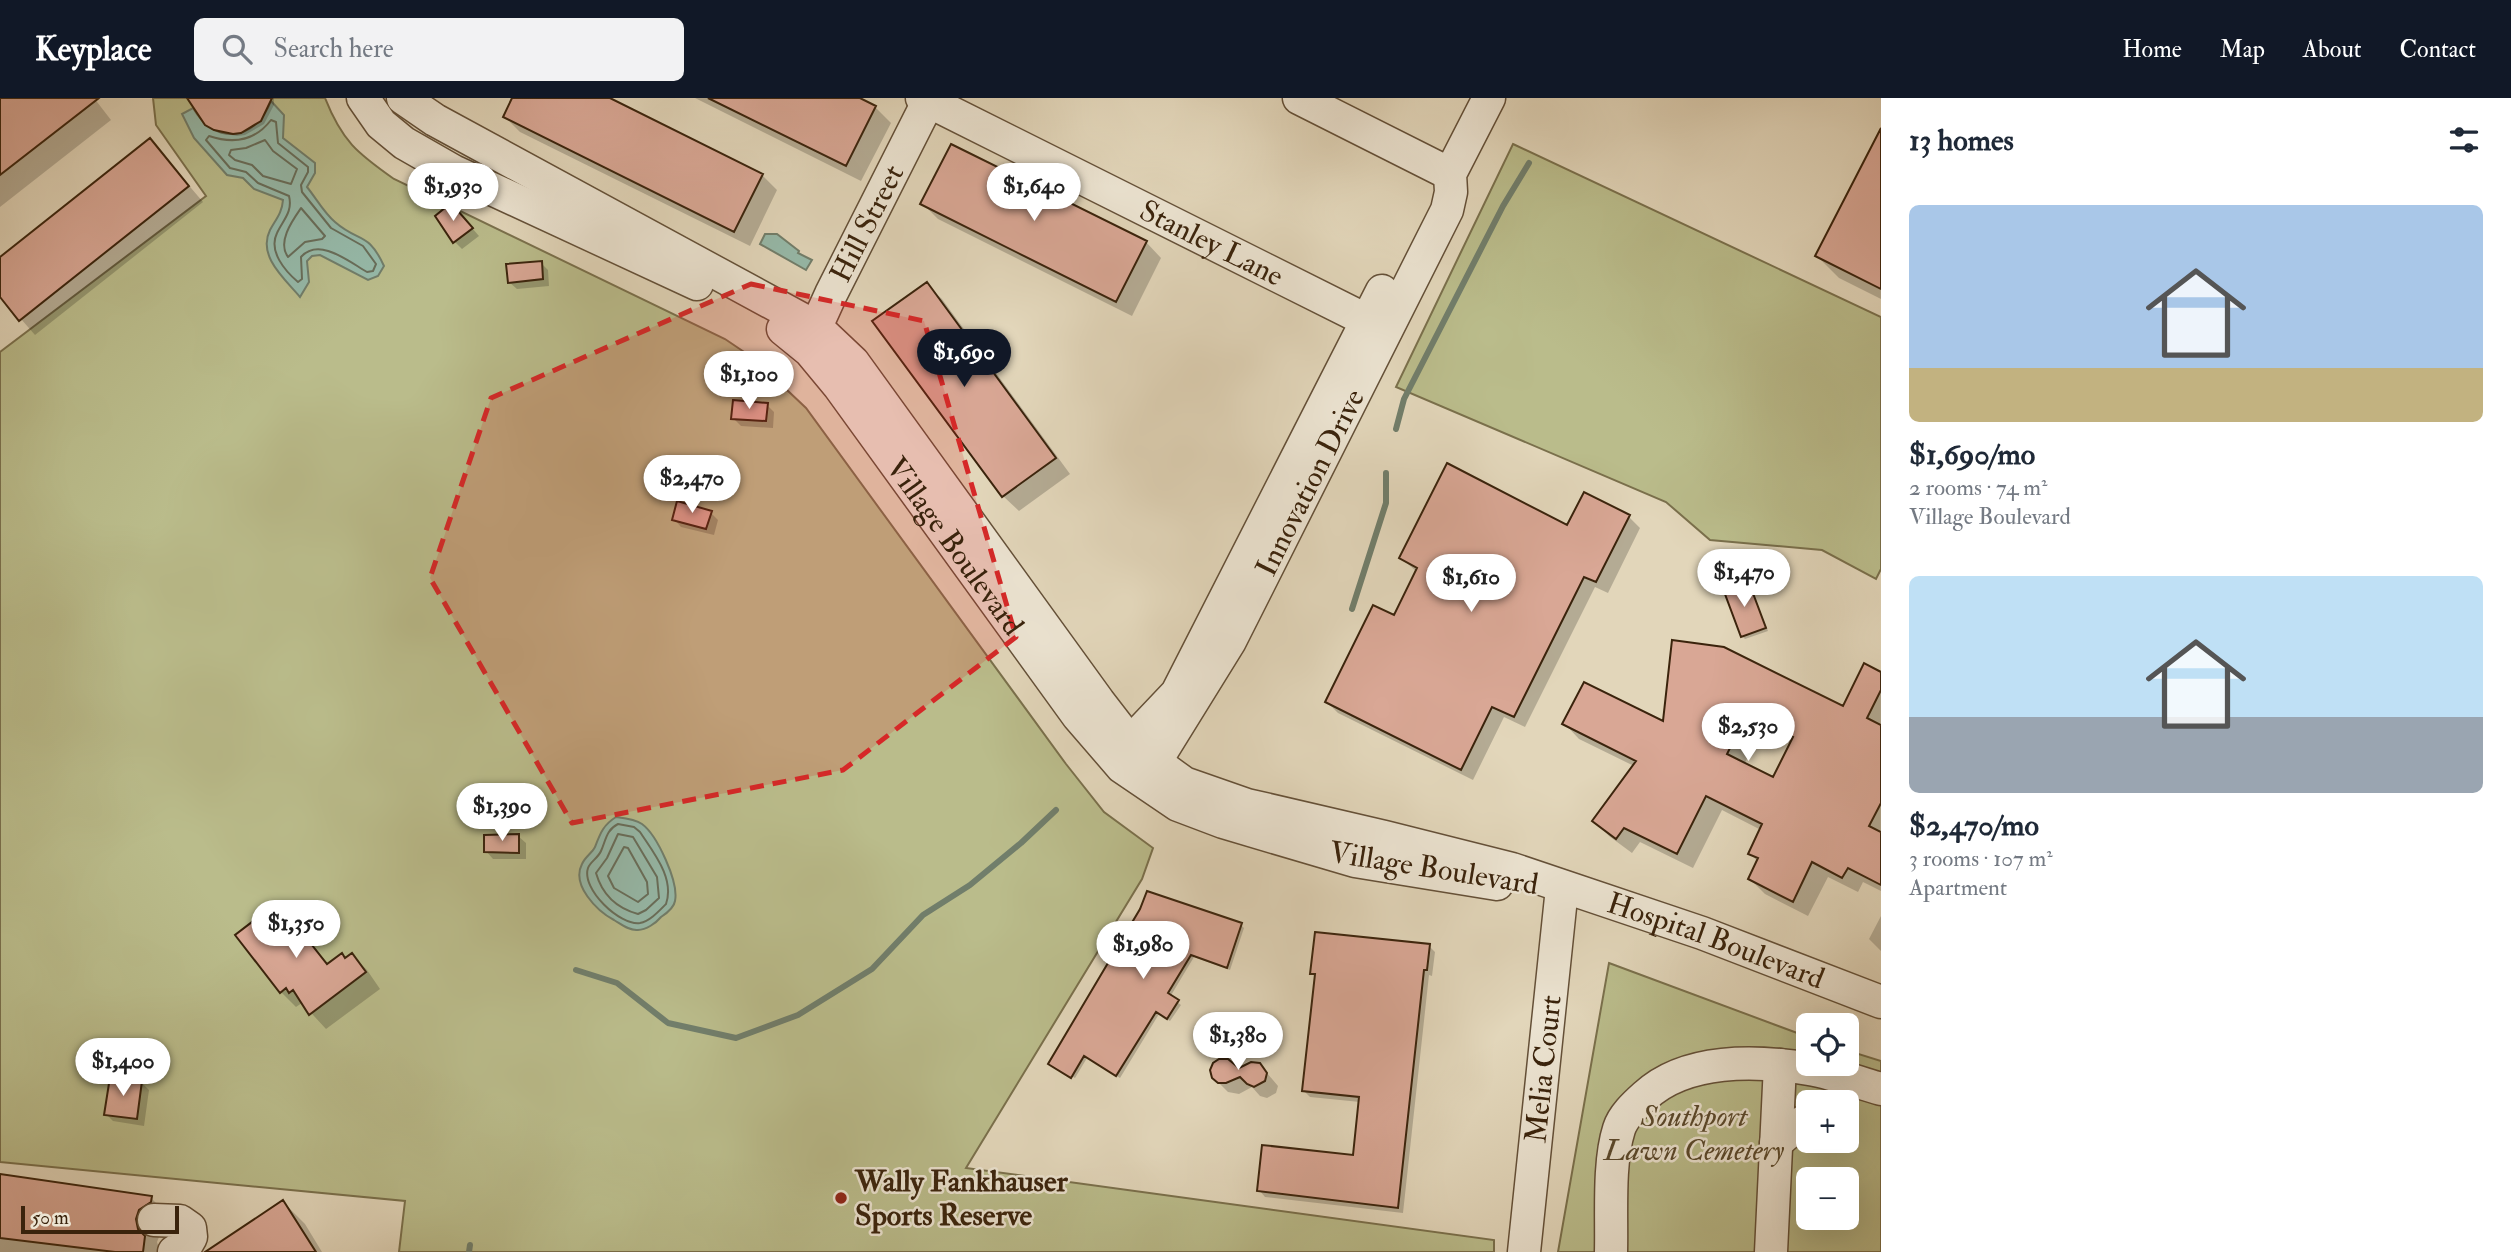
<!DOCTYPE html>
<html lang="en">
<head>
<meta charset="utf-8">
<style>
	body { margin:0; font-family:"IM FELL Double Pica",serif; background:#f2f2f3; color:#1f2937; height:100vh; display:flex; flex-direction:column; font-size:26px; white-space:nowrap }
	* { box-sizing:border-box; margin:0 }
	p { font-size:23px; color:#747a83 }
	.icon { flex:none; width:38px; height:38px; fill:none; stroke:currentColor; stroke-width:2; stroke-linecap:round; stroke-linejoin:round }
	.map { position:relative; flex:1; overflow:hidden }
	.sheet { display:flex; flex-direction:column; background:#fff; width:630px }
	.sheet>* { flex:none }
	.fabs { position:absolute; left:1796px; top:915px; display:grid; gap:14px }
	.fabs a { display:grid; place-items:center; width:63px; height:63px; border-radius:10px; background:#fff; box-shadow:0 7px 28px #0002; font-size:35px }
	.scale { position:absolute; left:21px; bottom:18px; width:158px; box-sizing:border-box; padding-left:7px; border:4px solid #3a230c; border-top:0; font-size:19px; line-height:24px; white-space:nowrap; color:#3a230c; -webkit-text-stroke:5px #ece4d2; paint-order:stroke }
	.price { position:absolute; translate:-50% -60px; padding:0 16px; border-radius:24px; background:#fff; color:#222; font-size:23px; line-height:46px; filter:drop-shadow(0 2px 4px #0008) }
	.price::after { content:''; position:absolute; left:50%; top:42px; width:21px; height:16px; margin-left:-10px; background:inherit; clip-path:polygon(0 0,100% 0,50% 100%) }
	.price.on { background:#111827; color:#fff }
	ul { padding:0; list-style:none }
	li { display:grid; align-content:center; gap:14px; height:371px; padding:0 28px }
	li span { display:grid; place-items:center; height:217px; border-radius:10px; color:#555 }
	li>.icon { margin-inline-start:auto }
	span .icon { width:126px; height:126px; fill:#fffc; stroke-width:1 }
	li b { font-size:30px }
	h2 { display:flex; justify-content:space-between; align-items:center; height:84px; padding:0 28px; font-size:30px }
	header { display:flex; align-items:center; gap:42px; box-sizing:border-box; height:98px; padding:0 35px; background:#111827; color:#fff }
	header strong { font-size:33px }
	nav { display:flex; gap:38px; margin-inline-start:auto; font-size:24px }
	.search { width:490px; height:63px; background:#f2f2f3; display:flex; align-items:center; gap:18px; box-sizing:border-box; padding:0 24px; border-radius:10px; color:#747a83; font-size:26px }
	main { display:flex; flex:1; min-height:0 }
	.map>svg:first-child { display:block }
</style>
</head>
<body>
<header>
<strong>Keyplace</strong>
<div class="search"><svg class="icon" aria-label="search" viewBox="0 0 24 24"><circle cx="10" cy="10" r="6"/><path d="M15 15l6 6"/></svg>Search here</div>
<nav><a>Home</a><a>Map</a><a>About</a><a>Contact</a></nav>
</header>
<main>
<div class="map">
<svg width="1881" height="1154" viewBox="0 0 1881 1154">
	<rect width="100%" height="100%" fill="#e2d6ba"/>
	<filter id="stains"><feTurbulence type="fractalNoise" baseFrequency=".00286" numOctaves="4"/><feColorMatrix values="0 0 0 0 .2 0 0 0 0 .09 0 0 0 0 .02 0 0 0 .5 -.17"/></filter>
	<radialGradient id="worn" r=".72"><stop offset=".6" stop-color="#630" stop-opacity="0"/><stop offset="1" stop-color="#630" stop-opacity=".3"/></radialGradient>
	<path fill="#babc8b" stroke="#7a704c" stroke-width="2" fill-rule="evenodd" d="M 153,0 L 325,0 C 342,43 357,55 394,81 L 725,241 L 753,260 L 806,310 L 1066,666 L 1104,714 L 1153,750 L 1142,781 L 966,1070 L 1494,1142 L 1494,1154 L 399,1154 L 405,1103 L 0,1064 L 0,254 L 206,98 L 156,27 Z
		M 1513,46 L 1881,219 L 1881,471 L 1876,481 L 1822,452 L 1710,442 L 1666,404 L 1396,289 Z
		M 1609,865 L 1808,939 L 1808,966 L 1846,966 L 1846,952 L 1881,963 L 1881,1154 L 1558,1154 ZM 1808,1004 L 1846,1004 L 1846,1043 L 1808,1043 ZM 1808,1082 L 1846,1082 L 1846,1120 L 1808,1120 Z"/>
	<path fill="#96baaa" stroke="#717e6b" stroke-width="2" d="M 271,3 L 284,17 L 283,40 L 315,65 L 315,75 L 307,89 C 316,100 324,115 335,124 C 359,145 368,133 384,168 L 378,178 L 368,182 L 320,157 L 312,158 L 307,163 L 309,184 L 300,199 C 285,181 257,158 270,132 C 276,121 282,115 283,102 L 254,91 L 243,80 L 227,77 L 194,40 L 182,16 L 193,10 C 215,48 256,43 271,3 Z
		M 765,136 L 777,136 L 799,153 L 798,155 L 812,162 L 806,172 L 760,146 Z
		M 616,719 C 624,720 635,721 642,726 C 657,737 679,784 675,803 C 674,810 667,815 661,819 C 656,825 646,832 638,832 C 629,833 621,826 614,822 C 597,813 571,787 582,766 C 585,759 592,755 595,749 C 600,736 603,727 616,719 Z"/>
	<path fill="#0003" fill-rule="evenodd" d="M 94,0 L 111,22 L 0,109 L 0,1 Z
		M 193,0 L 274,0 L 274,7 L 264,26 L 245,37 L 237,38 L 219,35 L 211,30 Z
		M 514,0 L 606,0 L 762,77 L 777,92 L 750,148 L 520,34 L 505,19 Z
		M 695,0 L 857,0 L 875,9 L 891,25 L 861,83 Z
		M 150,42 L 203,104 L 35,237 L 0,197 L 0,161 Z
		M 1881,56 L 1881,201 L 1839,180 L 1817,158 Z
		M 923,106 L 1146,144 L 1161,160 L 1132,218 L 938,121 Z
		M 458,114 L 479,138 L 462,151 L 455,144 Z
		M 541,165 L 548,172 L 549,188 L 517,191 L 509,184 Z
		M 926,186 L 942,201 L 1070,376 L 1019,413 L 1003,398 L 875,223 Z
		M 767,307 L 774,314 L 773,330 L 741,328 L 733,320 Z
		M 711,415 L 718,422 L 714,437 L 681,429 L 674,421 Z
		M 1629,419 L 1640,430 L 1608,495 L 1595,489 L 1525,629 L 1504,619 L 1473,682 L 1338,615 L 1327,604 L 1394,520 L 1417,474 L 1401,460 Z
		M 1751,492 L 1768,533 L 1745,541 L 1742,538 L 1744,495 Z
		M 1673,544 L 1843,610 L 1881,576 L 1881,793 L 1863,784 L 1858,794 L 1828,779 L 1808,818 L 1765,796 L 1750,781 L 1758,764 L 1750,755 L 1761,732 L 1722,712 L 1693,770 L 1640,744 L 1632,755 L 1609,738 L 1594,722 L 1634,668 L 1579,641 L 1564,625 L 1664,626 ZM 1762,630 L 1792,645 L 1774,682 L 1744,667 Z
		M 518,738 L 526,745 L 526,761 L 493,761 L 486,753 Z
		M 278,807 L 329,867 L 352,857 L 367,872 L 380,891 L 326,931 L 302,905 L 296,909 L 281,894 Z
		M 1142,812 L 1241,827 L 1244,830 L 1230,872 L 1194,859 L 1170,899 L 1181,907 L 1170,923 L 1159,916 L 1120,980 L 1087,960 L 1075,980 L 1051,966 Z
		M 1881,818 L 1881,853 L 1869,841 Z
		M 1429,848 L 1435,854 L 1432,878 L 1429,877 L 1403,1115 L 1265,1099 L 1259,1092 L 1355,1059 L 1360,1004 L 1310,999 L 1304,993 L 1316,880 L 1312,875 Z
		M 1262,969 L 1278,988 L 1276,995 L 1267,1000 L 1260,998 L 1252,989 L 1239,996 L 1228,994 L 1216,982 L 1238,972 Z
		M 142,985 L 149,992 L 144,1028 L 113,1023 L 106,1016 Z
		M 0,1078 L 151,1100 L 173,1122 L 161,1134 L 157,1144 L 160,1154 L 0,1154 Z
		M 283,1104 L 305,1126 L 322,1154 L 208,1154 Z"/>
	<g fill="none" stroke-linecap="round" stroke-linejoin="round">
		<path stroke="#686e5b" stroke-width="2" d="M 271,22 L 276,24 L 278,45 L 308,69 L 308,74 L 301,87 L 302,94 L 331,130 L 363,148 L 376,166 L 373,173 L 367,174 C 348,163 319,139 301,159 L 302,181 L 298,184 C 285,173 268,153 277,135 C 283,122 293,114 289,98 L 258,85 L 246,74 L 230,70 L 206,42 L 209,38 C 233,46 255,43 271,22 Z
			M 265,42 L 273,53 L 297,71 L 291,86 L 263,78 L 252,67 L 235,62 L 229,57 L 231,52 L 246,50 Z
			M 301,110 L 325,138 L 322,141 L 305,144 L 288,159 C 277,144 292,123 301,110 Z
			M 618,726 L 634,729 L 640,734 C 653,754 675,780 666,806 C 659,813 650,823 640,825 C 620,828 581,791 588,770 C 590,764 598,760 601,753 C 606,742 606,732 618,726 Z
			M 618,736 L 633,739 L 657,779 L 659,800 L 646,812 L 638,816 C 616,810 602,796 596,775 L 607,760 Z
			M 624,749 L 628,750 L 647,784 L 648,796 L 638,804 L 614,790 L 608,778 Z"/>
		<path stroke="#717e6b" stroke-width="6" d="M 1396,331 L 1404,301 L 1503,108 L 1529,65
			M 1352,511 L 1386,405 L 1386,375
			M 576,872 L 617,885 L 668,925 L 736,940 L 798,917 L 872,871 L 923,817 L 970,787 L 1021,745 L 1056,712
			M 469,1154 L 470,1147"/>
	</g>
	<path fill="#d9a795" stroke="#3a230c" stroke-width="2" fill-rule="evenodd" d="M 0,0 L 99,0 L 0,77 Z
		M 187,0 L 272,0 L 261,23 L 241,35 L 233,36 L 214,32 L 205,27 Z
		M 512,0 L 610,0 L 763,76 L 734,134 L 503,19 Z
		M 708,0 L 860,0 L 876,8 L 846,68 Z
		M 1881,30 L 1881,191 L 1815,158 Z
		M 150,40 L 189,88 L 19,223 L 0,199 L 0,159 Z
		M 951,46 L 1147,143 L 1116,204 L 920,106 Z
		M 451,105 L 473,130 L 453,145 L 435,118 Z
		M 542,163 L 543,181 L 508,185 L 506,166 Z
		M 927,184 L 1056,360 L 1002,399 L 872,223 Z
		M 733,302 L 768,305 L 766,323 L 731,321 Z
		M 1447,365 L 1567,427 L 1584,394 L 1630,417 L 1596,484 L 1584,479 L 1514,619 L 1492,609 L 1461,672 L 1325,604 L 1373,507 L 1394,517 L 1417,470 L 1399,460 Z
		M 677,403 L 712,413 L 706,431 L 672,422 Z
		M 1719,480 L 1744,493 L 1751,490 L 1766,530 L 1741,539 Z
		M 1672,542 L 1724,549 L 1843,608 L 1864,565 L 1881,574 L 1881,592 L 1867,620 L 1881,627 L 1881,705 L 1869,728 L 1881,734 L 1881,787 L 1848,770 L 1842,780 L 1812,764 L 1793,804 L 1748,781 L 1758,760 L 1748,756 L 1762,726 L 1706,698 L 1677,756 L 1624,730 L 1616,741 L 1592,723 L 1636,663 L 1562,626 L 1584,584 L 1663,623 ZM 1747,616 L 1793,639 L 1773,679 L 1727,656 Z
		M 519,736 L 519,755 L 484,754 L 484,737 Z
		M 1147,793 L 1242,825 L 1227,870 L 1191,857 L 1168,895 L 1179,902 L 1167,921 L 1156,914 L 1116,978 L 1084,958 L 1071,980 L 1048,966 L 1140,811 Z
		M 278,804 L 327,866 L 342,855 L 345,860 L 352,855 L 366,874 L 309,917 L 293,892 L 289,895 L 286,890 L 280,895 L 235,837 Z
		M 1315,834 L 1430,846 L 1427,872 L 1424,872 L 1398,1110 L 1257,1093 L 1262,1047 L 1353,1057 L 1359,999 L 1302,993 L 1315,876 L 1310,876 Z
		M 1219,961 L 1228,961 L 1239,970 L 1251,964 L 1260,965 L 1267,975 L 1265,983 L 1254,989 L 1247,986 L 1240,979 L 1226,985 L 1218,985 L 1212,980 L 1210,972 L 1213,965 Z
		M 110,979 L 142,983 L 137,1021 L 104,1017 Z
		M 0,1076 L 152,1098 L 151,1104 L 139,1112 L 136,1121 L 138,1131 L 145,1138 L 143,1154 L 115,1154 L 0,1140 Z
		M 283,1102 L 316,1154 L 205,1154 Z"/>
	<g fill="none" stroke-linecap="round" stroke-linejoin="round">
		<g stroke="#645038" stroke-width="35">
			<g id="minor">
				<path d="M 363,0 L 381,26 L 404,45 L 453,73 L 697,186"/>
				<path id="s1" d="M 403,0 L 435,22 L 816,229 L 853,264 L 1099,604 L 1133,648 L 1184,685 L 1247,707 L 1385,739 L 1512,771 L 1702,835 L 1881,904"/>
				<path id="s2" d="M 922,0 L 1386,232"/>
				<path d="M 1299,0 L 1450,76"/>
				<path id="s3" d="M 783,231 L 810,253 L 839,288 L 1078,618 L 1122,669 L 1178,707 L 1223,724 L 1355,763 L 1497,786"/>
				<path id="s4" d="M 811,248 L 816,229 L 831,196 L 930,0"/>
				<path d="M 1124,664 L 1140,634 L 1177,595 L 1382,193"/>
				<path id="s5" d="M 1144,682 L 1230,543 L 1447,112 L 1451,94 L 1450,76 L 1489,0"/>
				<path d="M 1776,1045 L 1796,1028 L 1808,1021"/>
				<path d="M 154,1122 L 180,1123 L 190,1130 L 191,1139 L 187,1146 L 174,1154"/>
				<path id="s6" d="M 1524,1154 L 1562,790"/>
				<path d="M 1611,1154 C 1612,1118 1608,1065 1619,1031 C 1623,1018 1635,1007 1645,998 C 1686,960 1756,962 1809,971 C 1833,975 1857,984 1881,991"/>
				<path d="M 1771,1154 L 1780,967"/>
			</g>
		</g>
		<use href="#minor" stroke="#ece4d2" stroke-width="32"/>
	</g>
	<path fill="#d62828" fill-opacity="0.2" stroke="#d62828" stroke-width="5" stroke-dasharray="14 9" stroke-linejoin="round" d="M 751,186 L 924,223 L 1016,539 L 843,672 L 572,725 L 430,480 L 491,300 Z"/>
	<circle fill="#8f2418" stroke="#ece4d2" stroke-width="2.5" cx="841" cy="1100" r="7"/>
	<g text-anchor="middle" stroke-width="5" stroke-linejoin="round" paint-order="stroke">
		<g font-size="30" fill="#3a230c" stroke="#ece4d2">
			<text dy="10" stroke="none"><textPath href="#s4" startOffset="135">Hill Street</textPath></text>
			<text dy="10" stroke="none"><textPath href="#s2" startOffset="324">Stanley Lane</textPath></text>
			<text dy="10" stroke="none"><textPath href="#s5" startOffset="341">Innovation Drive</textPath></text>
			<text dy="10" stroke="none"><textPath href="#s3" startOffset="278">Village Boulevard</textPath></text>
			<text transform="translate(1434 770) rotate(9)" y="10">Village Boulevard</text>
			<text dy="10" stroke="none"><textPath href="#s1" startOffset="1617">Hospital Boulevard</textPath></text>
			<text dy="10" stroke="none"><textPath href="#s6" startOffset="184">Melia Court</textPath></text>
		</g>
		<g font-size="30" font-style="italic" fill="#5a492c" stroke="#ece4d2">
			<text x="1694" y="1028">Southport<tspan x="1694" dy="34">Lawn Cemetery</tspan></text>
		</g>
		<g font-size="30" font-weight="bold" fill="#3a230c" stroke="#ece4d2" text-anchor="start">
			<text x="855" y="1093">Wally Fankhauser<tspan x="855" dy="34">Sports Reserve</tspan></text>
		</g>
	</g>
	<rect width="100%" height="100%" filter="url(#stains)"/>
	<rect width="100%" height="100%" fill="url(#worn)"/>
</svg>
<div class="fabs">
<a><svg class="icon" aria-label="locate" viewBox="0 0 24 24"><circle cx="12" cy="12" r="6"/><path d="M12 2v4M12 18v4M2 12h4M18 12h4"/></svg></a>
<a>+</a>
<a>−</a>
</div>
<div class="scale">50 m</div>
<b class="price" style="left:453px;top:125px">$1,930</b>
<b class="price" style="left:1034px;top:125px">$1,640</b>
<b class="price on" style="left:964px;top:291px">$1,690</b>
<b class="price" style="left:749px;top:313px">$1,100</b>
<b class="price" style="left:692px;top:417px">$2,470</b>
<b class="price" style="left:1744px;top:511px">$1,470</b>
<b class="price" style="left:1471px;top:516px">$1,610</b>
<b class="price" style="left:1748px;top:665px">$2,530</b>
<b class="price" style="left:502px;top:745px">$1,390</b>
<b class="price" style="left:296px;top:862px">$1,350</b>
<b class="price" style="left:1143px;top:883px">$1,980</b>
<b class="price" style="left:1238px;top:974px">$1,380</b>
<b class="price" style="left:123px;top:1000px">$1,400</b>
</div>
<section class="sheet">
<h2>13 homes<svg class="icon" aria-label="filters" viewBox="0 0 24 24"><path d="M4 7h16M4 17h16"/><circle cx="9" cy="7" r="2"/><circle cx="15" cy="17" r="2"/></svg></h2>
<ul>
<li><span style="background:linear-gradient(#a9c7e8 75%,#c2b280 0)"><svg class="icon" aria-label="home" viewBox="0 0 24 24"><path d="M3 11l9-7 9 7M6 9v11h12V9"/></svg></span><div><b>$1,690/mo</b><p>2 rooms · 74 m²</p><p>Village Boulevard</p></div></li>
<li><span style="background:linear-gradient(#bfe0f5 65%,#9aa5b1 0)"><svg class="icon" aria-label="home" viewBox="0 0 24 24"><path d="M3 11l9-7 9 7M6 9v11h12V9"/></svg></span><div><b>$2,470/mo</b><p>3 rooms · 107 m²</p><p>Apartment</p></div></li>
</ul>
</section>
</main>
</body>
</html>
